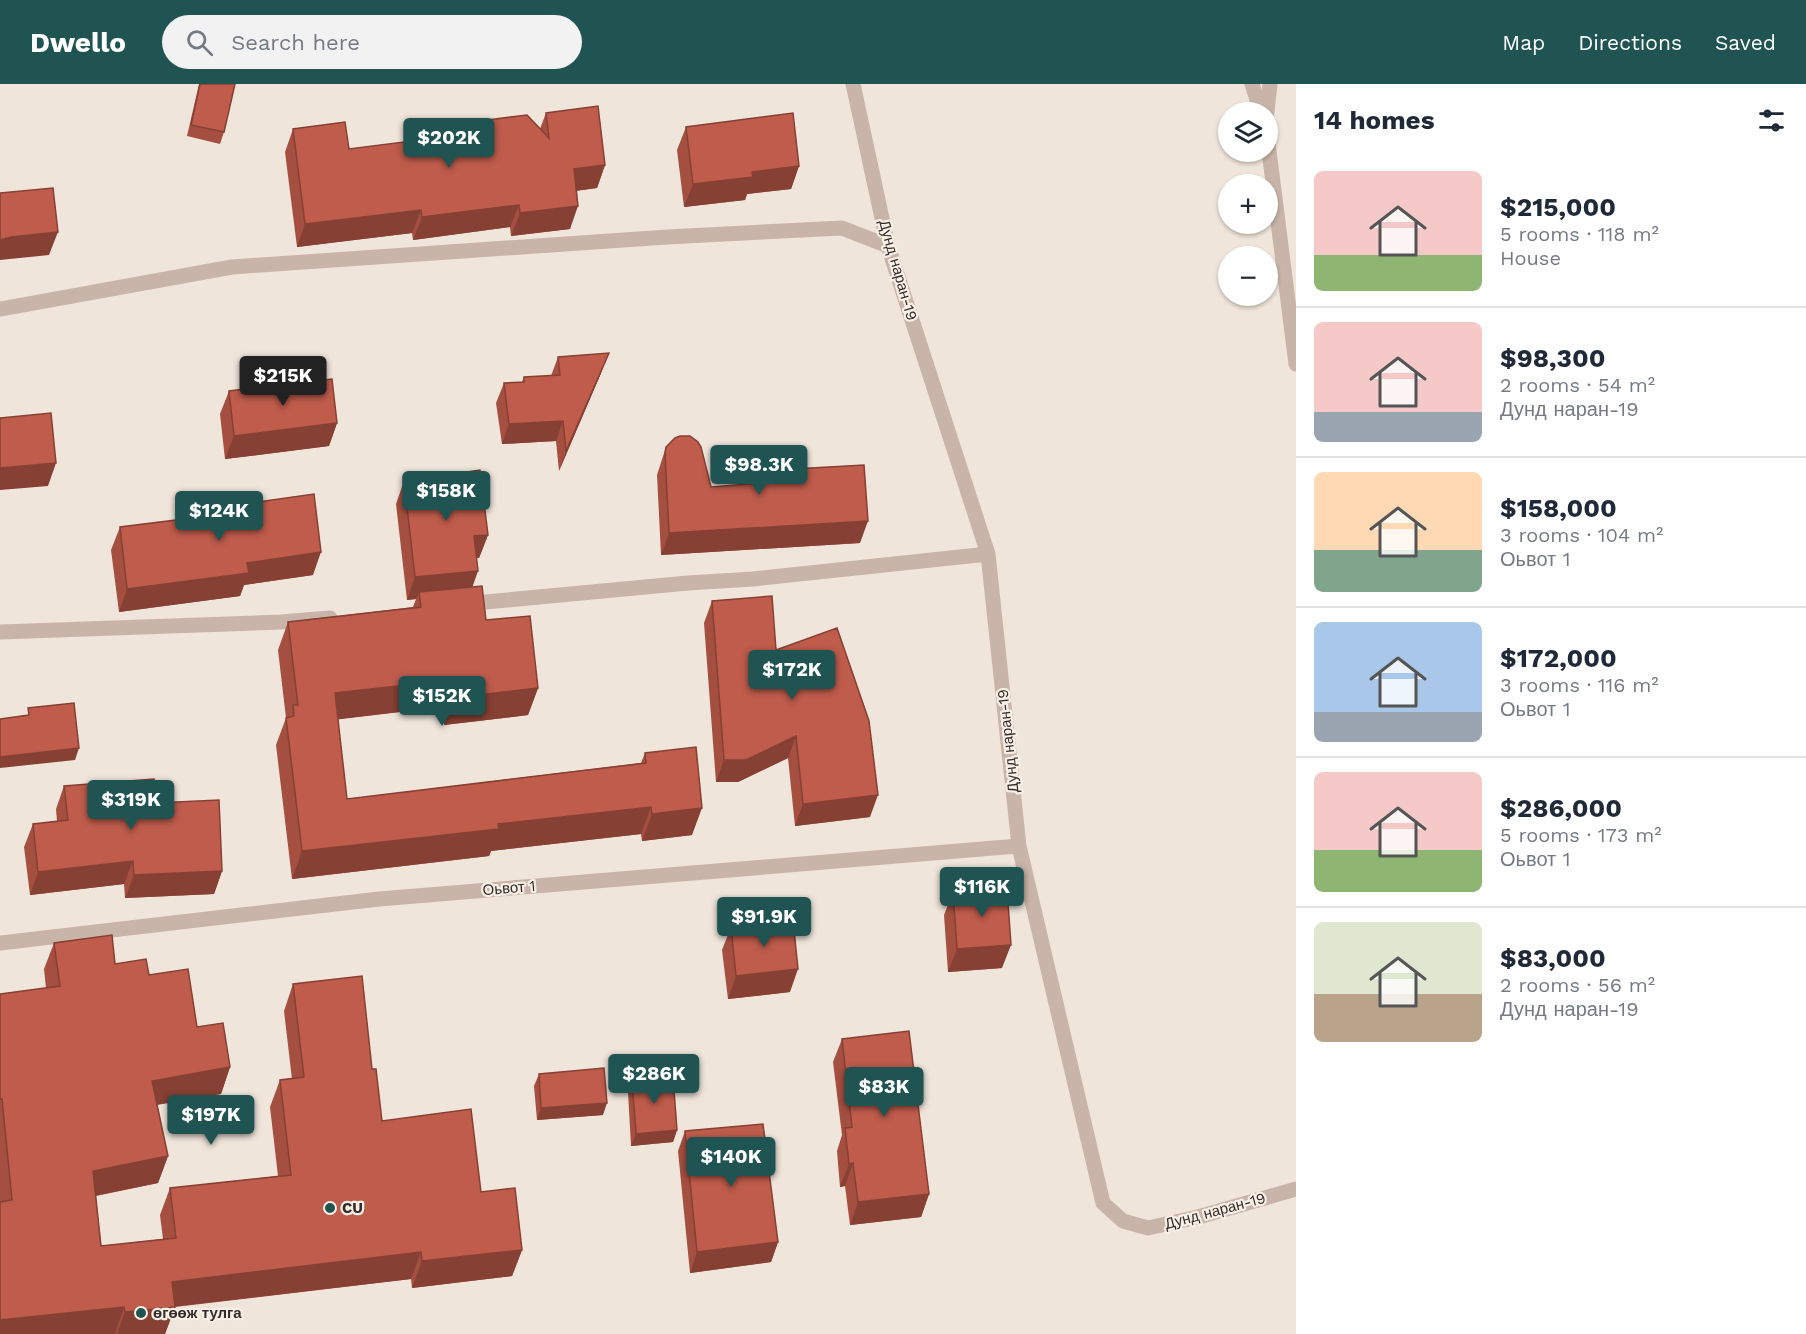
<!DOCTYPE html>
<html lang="en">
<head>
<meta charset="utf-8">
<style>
	body { margin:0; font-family:"Work Sans",sans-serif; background:#f2f2f3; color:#1f2937; height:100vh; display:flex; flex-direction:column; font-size:22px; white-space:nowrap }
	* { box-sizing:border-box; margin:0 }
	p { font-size:20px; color:#747a83 }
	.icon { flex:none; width:33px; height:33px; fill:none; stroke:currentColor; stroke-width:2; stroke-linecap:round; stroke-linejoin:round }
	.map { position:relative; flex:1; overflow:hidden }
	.panel { display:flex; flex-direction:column; background:#fff; width:510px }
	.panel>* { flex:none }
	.buttons { position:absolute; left:1218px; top:18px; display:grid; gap:12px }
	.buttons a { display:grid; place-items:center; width:60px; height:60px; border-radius:50%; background:#fff; box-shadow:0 2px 4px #0004; font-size:30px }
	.price { position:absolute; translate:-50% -51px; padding:0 14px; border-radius:6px; background:#205453; color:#fff; font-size:20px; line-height:39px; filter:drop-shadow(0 2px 3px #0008) }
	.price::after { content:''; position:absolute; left:50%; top:36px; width:18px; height:14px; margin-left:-9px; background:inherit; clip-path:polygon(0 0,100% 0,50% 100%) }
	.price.current { background:#222; color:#fff }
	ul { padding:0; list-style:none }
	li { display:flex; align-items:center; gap:18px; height:150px; padding:0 18px }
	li+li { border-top:2px solid #e0e1e3 }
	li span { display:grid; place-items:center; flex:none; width:168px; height:120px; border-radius:9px; color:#555 }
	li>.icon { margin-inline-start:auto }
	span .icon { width:72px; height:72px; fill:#fffc; stroke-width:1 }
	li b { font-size:26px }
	h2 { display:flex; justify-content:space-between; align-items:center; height:72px; padding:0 18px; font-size:26px }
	header { display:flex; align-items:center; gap:36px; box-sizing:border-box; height:84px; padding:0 30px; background:#205453; color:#fff }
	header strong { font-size:28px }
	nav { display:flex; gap:33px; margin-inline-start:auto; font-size:21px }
	.search { width:420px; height:54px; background:#f2f2f3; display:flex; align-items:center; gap:15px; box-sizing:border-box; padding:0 21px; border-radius:33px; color:#747a83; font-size:22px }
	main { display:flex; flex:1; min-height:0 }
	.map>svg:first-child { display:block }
</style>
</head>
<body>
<header>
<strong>Dwello</strong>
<div class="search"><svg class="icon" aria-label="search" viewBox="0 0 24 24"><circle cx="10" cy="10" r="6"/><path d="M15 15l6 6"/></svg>Search here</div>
<nav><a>Map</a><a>Directions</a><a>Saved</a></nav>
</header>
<main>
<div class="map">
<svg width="1296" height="1250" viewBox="0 0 1296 1250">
	<rect width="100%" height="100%" fill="#f0e5db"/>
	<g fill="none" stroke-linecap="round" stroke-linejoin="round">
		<path stroke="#c8b4a8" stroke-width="15" d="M 853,0 L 888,162 L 988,470 L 1019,762 L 1103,1119 L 1123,1137 L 1148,1144 L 1198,1133 L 1296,1105
			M 1252,0 L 1261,28
			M 1267,28 L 1270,0
			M 1268,59 L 1296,280
			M 0,225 L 232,183 L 667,153 L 842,144 L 888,162
			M 464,520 L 688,499 L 753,495 L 988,470
			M 0,548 L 281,538 L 330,534
			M 0,859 L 379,815 L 1019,762"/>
	</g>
	<path fill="#a44f40" d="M 199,0 L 235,0 L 224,48 L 220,60 L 187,52 Z
		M 546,29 L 605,81 L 597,104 L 576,107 L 570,145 L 511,152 L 510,143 L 413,156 L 412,149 L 297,163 L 285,68 L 293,45 L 349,65 L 467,50 L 471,38 L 540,45 Z
		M 686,43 L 799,82 L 791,105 L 747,110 L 745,116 L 684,123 L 677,66 Z
		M 558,273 L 601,289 L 559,387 L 556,357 L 502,360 L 496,319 L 504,299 L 522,298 L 524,293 L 551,292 Z
		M 229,307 L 337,339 L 329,362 L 225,375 L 220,330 Z
		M 666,363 L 711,403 L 770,399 L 775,386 L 860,459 L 661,471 L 657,391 Z
		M 404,397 L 488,451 L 479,474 L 477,474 L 472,503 L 486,536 L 538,604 L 528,631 L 444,641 L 442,623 L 338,635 L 347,715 L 641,679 L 645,669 L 692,751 L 642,757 L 641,750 L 491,767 L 489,772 L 292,795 L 276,661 L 286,634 L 278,566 L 288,538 L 413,523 L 416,515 L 407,516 L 396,420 Z
		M 214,424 L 313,491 L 244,501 L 240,512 L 119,528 L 111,466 L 120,443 L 212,432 Z
		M 712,517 L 776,566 L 870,733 L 795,742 L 788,674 L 738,698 L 716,698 L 704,539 Z
		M 64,702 L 155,719 L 222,787 L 214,810 L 125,814 L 124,800 L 30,811 L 24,763 L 33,740 L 57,737 L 56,725 Z
		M 953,808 L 1002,884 L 948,888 L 944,831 Z
		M 731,843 L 790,908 L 728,915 L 722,866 Z
		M 54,859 L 149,891 L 197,943 L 230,983 L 221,1010 L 157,1021 L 168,1072 L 158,1099 L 96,1112 L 101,1162 L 163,1155 L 160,1131 L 170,1104 L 278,1092 L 270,1023 L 280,996 L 292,995 L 284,927 L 293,900 L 372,985 L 382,1037 L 481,1108 L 522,1166 L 512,1192 L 412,1204 L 411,1195 L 175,1223 L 165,1250 L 0,1250 L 0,910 L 46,904 L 44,885 Z
		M 842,955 L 929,1110 L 921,1133 L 850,1141 L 845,1102 L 840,1103 L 837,1067 L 842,1051 L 833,978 Z
		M 539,990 L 603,1031 L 537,1036 L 534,1002 Z
		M 632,996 L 677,1046 L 673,1058 L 631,1062 L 628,1008 Z
		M 685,1047 L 778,1158 L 771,1178 L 690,1189 L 678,1067 Z"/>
	<path fill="#864034" d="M 605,81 L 597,104 L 565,108 L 574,85 Z
		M 799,82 L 791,105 L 747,110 L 745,116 L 684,123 L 693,100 L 752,88 Z
		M 519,121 L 510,143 L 413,156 L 422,133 Z
		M 578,122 L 570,145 L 511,152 L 520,129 Z
		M 421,126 L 412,149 L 297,163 L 305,140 Z
		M 58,148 L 49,171 L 0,176 L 0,156 L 11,153 Z
		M 609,269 L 601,289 L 559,387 L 566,367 Z
		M 563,337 L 556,357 L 502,360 L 509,340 Z
		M 337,339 L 329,362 L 225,375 L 234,352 Z
		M 56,379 L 48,402 L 0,406 L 0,384 Z
		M 868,437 L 860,459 L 661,471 L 669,449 Z
		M 488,451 L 479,474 L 466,475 L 474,452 Z
		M 321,468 L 313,491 L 244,501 L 240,512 L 119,528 L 127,505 L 247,479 Z
		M 478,487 L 470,510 L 419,508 L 416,515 L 407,516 L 415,493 Z
		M 452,596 L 442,623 L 325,637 L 335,609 Z
		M 538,604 L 528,631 L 444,641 L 454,614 Z
		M 796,652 L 788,674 L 738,698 L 716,698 L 724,676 Z
		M 79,664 L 75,676 L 0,684 L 0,673 Z
		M 878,711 L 870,733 L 795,742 L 803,720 Z
		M 651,723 L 641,750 L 491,767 L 489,772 L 292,795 L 302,767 L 498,740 Z
		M 702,724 L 692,751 L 642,757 L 652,730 Z
		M 133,777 L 124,800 L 30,811 L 38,788 Z
		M 222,787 L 214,810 L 125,814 L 134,791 Z
		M 1011,861 L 1002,884 L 948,888 L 957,865 Z
		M 798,885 L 790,908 L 728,915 L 736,892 Z
		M 230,983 L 221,1010 L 142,1023 L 152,997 Z
		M 607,1019 L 603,1031 L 537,1036 L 541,1024 Z
		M 677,1046 L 673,1058 L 631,1062 L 636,1050 Z
		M 168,1072 L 158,1099 L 84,1114 L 93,1087 Z
		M 853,1079 L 845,1102 L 840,1103 L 849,1080 Z
		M 929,1110 L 921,1133 L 850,1141 L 858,1118 Z
		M 778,1158 L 771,1178 L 690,1189 L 697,1168 Z
		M 522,1166 L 512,1192 L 412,1204 L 422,1177 Z
		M 421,1168 L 411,1195 L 162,1224 L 172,1198 Z
		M 124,1223 L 115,1250 L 0,1250 L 0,1236 Z
		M 175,1223 L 165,1250 L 117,1250 L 125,1228 Z"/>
	<path fill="#bf5c4b" stroke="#864034" stroke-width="1.5" d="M 200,0 L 235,0 L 224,48 L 191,41 Z
		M 598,22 L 605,81 L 574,85 L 578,122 L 520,129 L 519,121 L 422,133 L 421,126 L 305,140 L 293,45 L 345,38 L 349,65 L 476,49 L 471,38 L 527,31 L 549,54 L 546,29 Z
		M 793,29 L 799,82 L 752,88 L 753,93 L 693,100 L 686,43 Z
		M 53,104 L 58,148 L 11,153 L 0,156 L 0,109 Z
		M 609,269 L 566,367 L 563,337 L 509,340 L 504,299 L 524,298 L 524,293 L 560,291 L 558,273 Z
		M 332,295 L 337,339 L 234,352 L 229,307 Z
		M 51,329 L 56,379 L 0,384 L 0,334 Z
		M 680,352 L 690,352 L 698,358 L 701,363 L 711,403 L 775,398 L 775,386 L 864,381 L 868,437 L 669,449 L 665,369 L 666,363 L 675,354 Z
		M 480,386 L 488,451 L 474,452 L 478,487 L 415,493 L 404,397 Z
		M 314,410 L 321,468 L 247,479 L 249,489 L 127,505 L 120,443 L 216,431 L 214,424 Z
		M 482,502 L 486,536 L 530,532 L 538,604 L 454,614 L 452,596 L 335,609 L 347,715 L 646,679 L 645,669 L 696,663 L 702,724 L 652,730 L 651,723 L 498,740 L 499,745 L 302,767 L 286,634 L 294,632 L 293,621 L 298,621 L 288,538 L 421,523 L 419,508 Z
		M 772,512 L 776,566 L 837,544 L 869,637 L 878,711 L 803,720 L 796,652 L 746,676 L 724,676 L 712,517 Z
		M 74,619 L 79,664 L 0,673 L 0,635 L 29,631 L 28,624 Z
		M 154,695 L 155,719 L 219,716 L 222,787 L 134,791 L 133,777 L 38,788 L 33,740 L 68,736 L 64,702 Z
		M 1007,804 L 1011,861 L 957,865 L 953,808 Z
		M 793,836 L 798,885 L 736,892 L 731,843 Z
		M 112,851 L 115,880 L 146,875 L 149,891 L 188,885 L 197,943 L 223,939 L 230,983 L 152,997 L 168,1072 L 93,1087 L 101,1162 L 176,1154 L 170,1104 L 291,1091 L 280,996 L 304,993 L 293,900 L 362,892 L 372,985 L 376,985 L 382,1037 L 471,1025 L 481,1108 L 515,1104 L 522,1166 L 422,1177 L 421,1168 L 172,1198 L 175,1223 L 125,1228 L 124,1223 L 0,1236 L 0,1118 L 12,1116 L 2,1015 L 0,1015 L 0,910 L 60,902 L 54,859 Z
		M 909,947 L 929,1110 L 858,1118 L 853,1079 L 849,1080 L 845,1044 L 852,1043 L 842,955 Z
		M 604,984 L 607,1019 L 541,1024 L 539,990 Z
		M 673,993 L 677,1046 L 636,1050 L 632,996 Z
		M 763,1040 L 778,1158 L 697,1168 L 685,1047 Z"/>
	<g fill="#205453" stroke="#f8efe7" stroke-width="2">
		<circle cx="330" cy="1124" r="6"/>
		<circle cx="141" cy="1229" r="6"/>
	</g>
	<g text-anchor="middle" stroke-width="4.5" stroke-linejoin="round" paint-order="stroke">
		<g font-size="15" fill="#352b28" stroke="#f8efe7">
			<text transform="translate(898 186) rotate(74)" y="5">Дунд наран-19</text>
			<text transform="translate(1008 657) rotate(-96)" y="5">Дунд наран-19</text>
			<text transform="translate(509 804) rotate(-5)" y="5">Оьвот 1</text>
			<text transform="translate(1215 1127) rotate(-15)" y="5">Дунд наран-19</text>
		</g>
		<g font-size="15" font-weight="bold" fill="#352b28" stroke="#f8efe7" text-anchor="start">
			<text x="342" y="1129">CU</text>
			<text x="153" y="1234">өгөөж тулга</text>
		</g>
	</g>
</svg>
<div class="buttons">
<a><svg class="icon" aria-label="layers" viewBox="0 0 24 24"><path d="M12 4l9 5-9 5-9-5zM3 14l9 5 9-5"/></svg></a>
<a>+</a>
<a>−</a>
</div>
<b class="price" style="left:449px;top:85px">$202K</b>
<b class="price current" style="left:283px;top:323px">$215K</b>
<b class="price" style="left:759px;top:412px">$98.3K</b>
<b class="price" style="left:446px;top:438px">$158K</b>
<b class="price" style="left:219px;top:458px">$124K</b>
<b class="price" style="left:792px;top:617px">$172K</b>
<b class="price" style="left:442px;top:643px">$152K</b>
<b class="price" style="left:131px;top:747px">$319K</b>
<b class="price" style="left:982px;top:834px">$116K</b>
<b class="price" style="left:764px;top:864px">$91.9K</b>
<b class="price" style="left:654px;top:1021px">$286K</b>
<b class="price" style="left:884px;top:1034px">$83K</b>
<b class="price" style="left:211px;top:1062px">$197K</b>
<b class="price" style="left:731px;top:1104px">$140K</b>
</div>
<section class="panel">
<h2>14 homes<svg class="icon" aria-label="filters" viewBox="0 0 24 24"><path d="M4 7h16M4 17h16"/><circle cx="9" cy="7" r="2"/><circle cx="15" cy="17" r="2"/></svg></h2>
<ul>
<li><span style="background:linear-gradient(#f6c9c9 70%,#8fb573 0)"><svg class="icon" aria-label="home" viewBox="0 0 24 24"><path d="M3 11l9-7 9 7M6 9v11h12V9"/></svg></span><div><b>$215,000</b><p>5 rooms · 118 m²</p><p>House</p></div></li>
<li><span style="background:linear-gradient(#f6c9c9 75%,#9aa5b1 0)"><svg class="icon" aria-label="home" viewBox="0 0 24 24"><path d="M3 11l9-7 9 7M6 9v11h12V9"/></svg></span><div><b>$98,300</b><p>2 rooms · 54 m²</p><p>Дунд наран-19</p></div></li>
<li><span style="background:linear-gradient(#ffd9b3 65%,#7fa58c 0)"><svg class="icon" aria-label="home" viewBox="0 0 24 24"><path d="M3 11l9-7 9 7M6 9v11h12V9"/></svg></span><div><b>$158,000</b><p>3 rooms · 104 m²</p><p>Оьвот 1</p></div></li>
<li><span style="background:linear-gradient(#a9c7e8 75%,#9aa5b1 0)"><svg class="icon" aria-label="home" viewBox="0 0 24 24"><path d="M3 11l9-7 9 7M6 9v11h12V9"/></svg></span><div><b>$172,000</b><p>3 rooms · 116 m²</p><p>Оьвот 1</p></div></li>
<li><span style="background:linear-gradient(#f6c9c9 65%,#8fb573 0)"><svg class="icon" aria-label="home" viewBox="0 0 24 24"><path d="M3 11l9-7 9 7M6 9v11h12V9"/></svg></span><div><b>$286,000</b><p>5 rooms · 173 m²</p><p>Оьвот 1</p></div></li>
<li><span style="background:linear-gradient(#dfe7d0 60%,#b9a48a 0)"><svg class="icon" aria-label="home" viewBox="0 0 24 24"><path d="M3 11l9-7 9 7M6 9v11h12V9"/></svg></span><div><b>$83,000</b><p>2 rooms · 56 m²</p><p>Дунд наран-19</p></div></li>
</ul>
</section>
</main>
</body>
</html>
